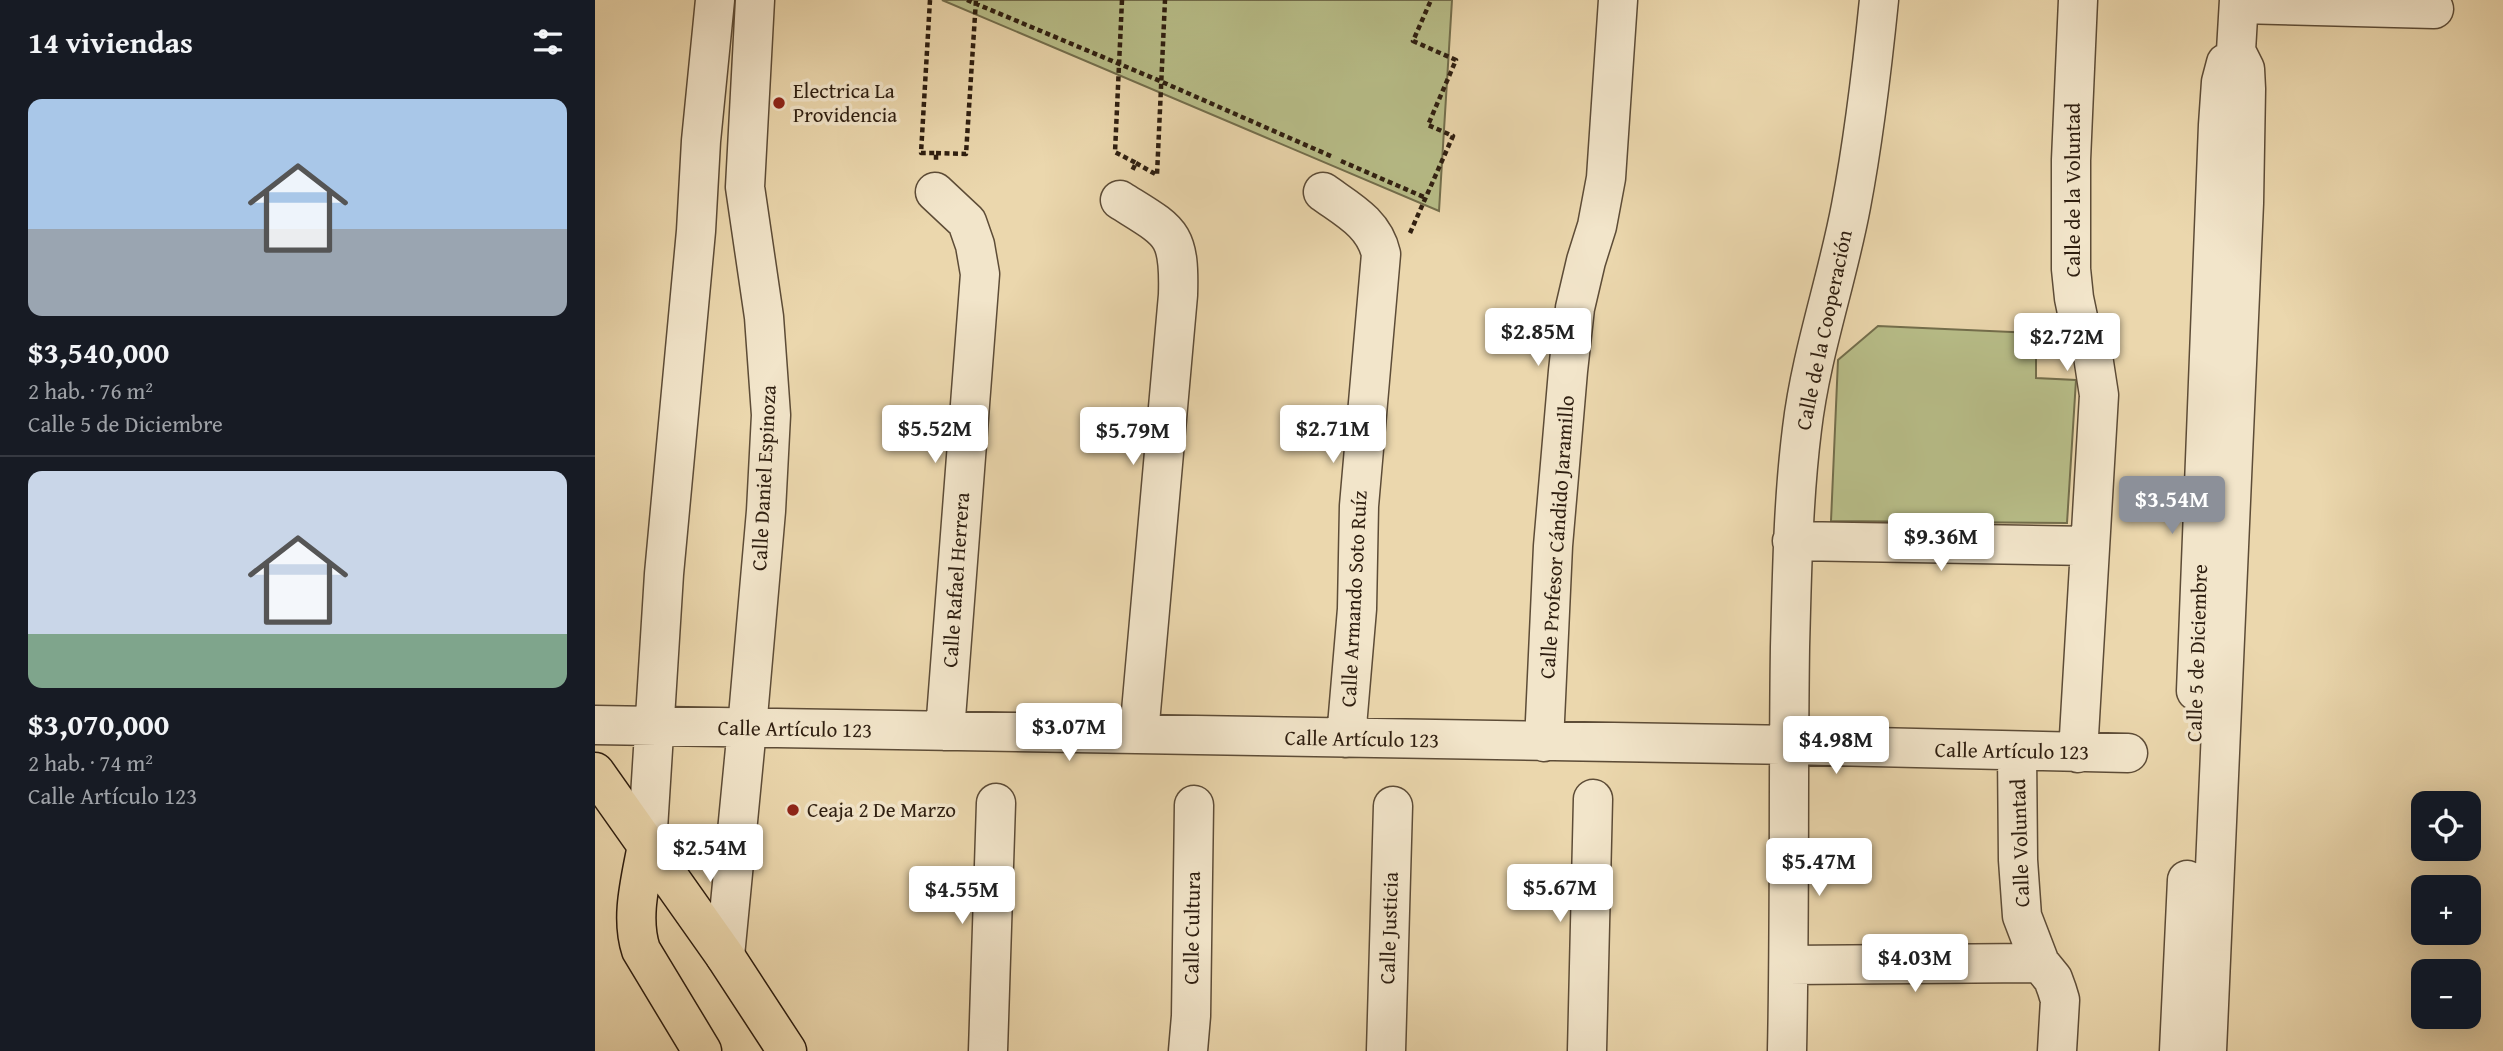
<!DOCTYPE html>
<html lang="es">
<head>
<meta charset="utf-8">
<style>
	body { margin:0; font-family:"Gentium Book Plus",serif; background:#20242c; color:#f1f3f6; height:100vh; display:flex; flex-direction:column; font-size:26px; white-space:nowrap }
	* { box-sizing:border-box; margin:0 }
	p { font-size:23px; color:#9ea1a6 }
	.icon { flex:none; width:38px; height:38px; fill:none; stroke:currentColor; stroke-width:2; stroke-linecap:round; stroke-linejoin:round }
	.map { position:relative; flex:1; overflow:hidden }
	.side { display:flex; flex-direction:column; background:#171b24; width:595px }
	.side>* { flex:none }
	.buttons { position:absolute; left:1816px; top:791px; display:grid; gap:14px }
	.buttons a { display:grid; place-items:center; width:70px; height:70px; border-radius:14px; background:#171b24; box-shadow:0 7px 28px #0002; font-size:35px }
	.price { position:absolute; translate:-50% -60px; padding:0 16px; border-radius:7px; background:#fff; color:#222; font-size:23px; line-height:46px; filter:drop-shadow(0 2px 4px #0008) }
	.price::after { content:''; position:absolute; left:50%; top:42px; width:21px; height:16px; margin-left:-10px; background:inherit; clip-path:polygon(0 0,100% 0,50% 100%) }
	.price.selected { background:#8c9099; color:#fff }
	ul { padding:0; list-style:none }
	li { display:grid; align-content:center; gap:14px; height:371px; padding:0 28px }
	li+li { border-top:2px solid #363941 }
	li span { display:grid; place-items:center; height:217px; border-radius:14px; color:#555 }
	li>.icon { margin-inline-start:auto }
	span .icon { width:126px; height:126px; fill:#fffc; stroke-width:1 }
	li b { font-size:30px }
	h2 { display:flex; justify-content:space-between; align-items:center; height:84px; padding:0 28px; font-size:30px }
	main { display:flex; flex:1; min-height:0 }
	.map>svg:first-child { display:block }
</style>
</head>
<body>
<main>
<section class="side">
<h2>14 viviendas<svg class="icon" aria-label="filters" viewBox="0 0 24 24"><path d="M4 7h16M4 17h16"/><circle cx="9" cy="7" r="2"/><circle cx="15" cy="17" r="2"/></svg></h2>
<ul>
<li><span style="background:linear-gradient(#a9c7e8 60%,#9aa5b1 0)"><svg class="icon" aria-label="home" viewBox="0 0 24 24"><path d="M3 11l9-7 9 7M6 9v11h12V9"/></svg></span><div><b>$3,540,000</b><p>2 hab. · 76 m²</p><p>Calle 5 de Diciembre</p></div></li>
<li><span style="background:linear-gradient(#c9d6e8 75%,#7fa58c 0)"><svg class="icon" aria-label="home" viewBox="0 0 24 24"><path d="M3 11l9-7 9 7M6 9v11h12V9"/></svg></span><div><b>$3,070,000</b><p>2 hab. · 74 m²</p><p>Calle Artículo 123</p></div></li>
</ul>
</section>
<div class="map">
<svg width="1908" height="1051" viewBox="0 0 1908 1051">
	<rect width="100%" height="100%" fill="#ebd7ad"/>
	<filter id="stains"><feTurbulence type="fractalNoise" baseFrequency=".00286" numOctaves="4"/><feColorMatrix values="0 0 0 0 .2 0 0 0 0 .09 0 0 0 0 .02 0 0 0 .5 -.17"/></filter>
	<radialGradient id="worn" r=".72"><stop offset=".6" stop-color="#630" stop-opacity="0"/><stop offset="1" stop-color="#630" stop-opacity=".3"/></radialGradient>
	<path fill="#b8be89" stroke="#736e4c" stroke-width="2" d="M 347,0 L 857,0 L 844,211 Z
		M 1283,326 L 1441,333 L 1441,378 L 1481,380 L 1472,523 L 1236,521 L 1243,360 Z"/>
	<g fill="none" stroke-linecap="round" stroke-linejoin="round">
		<g stroke="#5d4c37" stroke-width="41">
			<path id="minor" d="M 1483,0 L 1476,160 L 1476,269 L 1479,298 L 1484,322 L 1498,356 L 1504,395 L 1483,753
				M 1644,4 L 1839,9
				M 340,192 L 372,222 L 380,245 L 385,274 L 350,731
				M 728,192 C 753,210 779,223 786,254 L 764,506 L 762,609 L 751,738
				M 525,200 C 576,232 585,232 583,295 L 544,734
				M 1197,541 L 1495,546
				M 1601,691 L 1623,125 L 1626,82 L 1631,63
				M 0,725 L 1193,745 L 1533,753
				M 949,742 L 958,546 L 973,371 L 980,308 L 991,261 L 1002,226 L 1011,178 L 1023,0
				M 1422,752 L 1423,860 L 1427,916 L 1445,963 L 1458,979 L 1462,990 L 1465,1000 L 1462,1051
				M 52,845 L 69,574 L 101,231 L 106,141 L 120,0
				M 130,956 L 152,728 L 171,511 L 176,415 L 169,317 L 150,187 L 160,0
				M 1194,965 L 1445,963
				M 393,1051 L 401,803
				M 593,1051 L 596,1016 L 599,805
				M 791,1051 L 798,806
				M 992,1051 L 998,799
				M 1192,1051 C 1195,916 1193,781 1195,647 C 1197,574 1198,501 1207,429 C 1216,353 1242,281 1256,206 C 1269,138 1277,69 1284,0
				M 1584,1051 L 1592,880
				M 1612,1051 L 1649,203 L 1651,89 L 1650,69 L 1641,51 L 1644,0"/>
		</g>
		<g stroke="#2e1e10" stroke-width="41">
			<path id="major" d="M 0,772 L 130,956 L 192,1051
				M 52,845 C 46,879 35,917 46,950 L 107,1051"/>
		</g>
		<path stroke="#2e1e10" stroke-width="4.5" stroke-dasharray="5 3.5" stroke-linecap="butt" d="M 335,0 L 326,153 L 341,153 L 341,160
			M 372,0 L 565,81 L 738,157
			M 527,0 L 520,152 L 541,163 L 537,171
			M 341,153 L 371,154 L 381,0
			M 746,161 L 831,198
			M 541,163 L 562,175 L 570,0
			M 815,233 L 858,136 L 833,125 L 861,60 L 818,41 L 836,0"/>
		<use href="#minor" stroke="#f2e5ca" stroke-width="38"/>
		<use href="#major" stroke="#ebd7ad" stroke-width="38"/>
	</g>
	<g fill="#8f2418" stroke="#f2e5ca" stroke-width="2.5">
		<circle cx="184" cy="103" r="7"/>
		<circle cx="198" cy="810" r="7"/>
	</g>
	<g text-anchor="middle" stroke-width="7" stroke-linejoin="round" paint-order="stroke">
		<g font-size="21" fill="#2e1e10" stroke="#f2e5ca" text-anchor="start">
			<text x="198" y="98">Electrica La<tspan x="198" dy="24">Providencia</tspan></text>
			<text x="212" y="817">Ceaja 2 De Marzo</text>
		</g>
		<g font-size="21" fill="#2e1e10" stroke="#f2e5ca">
			<text transform="translate(1478 190) rotate(-90)" y="7">Calle de la Voluntad</text>
			<text transform="translate(1229 330) rotate(-78)" y="7">Calle de la Cooperación</text>
			<text transform="translate(169 478) rotate(-87)" y="7">Calle Daniel Espinoza</text>
			<text transform="translate(962 537) rotate(-86)" y="7">Calle Profesor Cándido Jaramillo</text>
			<text transform="translate(361 580) rotate(-86)" y="7">Calle Rafael Herrera</text>
			<text transform="translate(759 599) rotate(-87)" y="7">Calle Armando Soto Ruíz</text>
			<text transform="translate(1602 653) rotate(-88)" y="7">Calle 5 de Diciembre</text>
			<text transform="translate(200 729) rotate(1)" y="7">Calle Artículo 123</text>
			<text transform="translate(767 739) rotate(1)" y="7">Calle Artículo 123</text>
			<text transform="translate(1417 751) rotate(1)" y="7">Calle Artículo 123</text>
			<text transform="translate(1425 843) rotate(-92)" y="7">Calle Voluntad</text>
			<text transform="translate(597 928) rotate(-89)" y="7">Calle Cultura</text>
			<text transform="translate(794 928) rotate(-88)" y="7">Calle Justicia</text>
		</g>
	</g>
	<rect width="100%" height="100%" filter="url(#stains)"/>
	<rect width="100%" height="100%" fill="url(#worn)"/>
</svg>
<div class="buttons">
<a><svg class="icon" aria-label="locate" viewBox="0 0 24 24"><circle cx="12" cy="12" r="6"/><path d="M12 2v4M12 18v4M2 12h4M18 12h4"/></svg></a>
<a>+</a>
<a>−</a>
</div>
<b class="price" style="left:943px;top:368px">$2.85M</b>
<b class="price" style="left:1472px;top:373px">$2.72M</b>
<b class="price" style="left:340px;top:465px">$5.52M</b>
<b class="price" style="left:738px;top:465px">$2.71M</b>
<b class="price" style="left:538px;top:467px">$5.79M</b>
<b class="price selected" style="left:1577px;top:536px">$3.54M</b>
<b class="price" style="left:1346px;top:573px">$9.36M</b>
<b class="price" style="left:474px;top:763px">$3.07M</b>
<b class="price" style="left:1241px;top:776px">$4.98M</b>
<b class="price" style="left:115px;top:884px">$2.54M</b>
<b class="price" style="left:1224px;top:898px">$5.47M</b>
<b class="price" style="left:965px;top:924px">$5.67M</b>
<b class="price" style="left:367px;top:926px">$4.55M</b>
<b class="price" style="left:1320px;top:994px">$4.03M</b>
</div>
</main>
</body>
</html>
